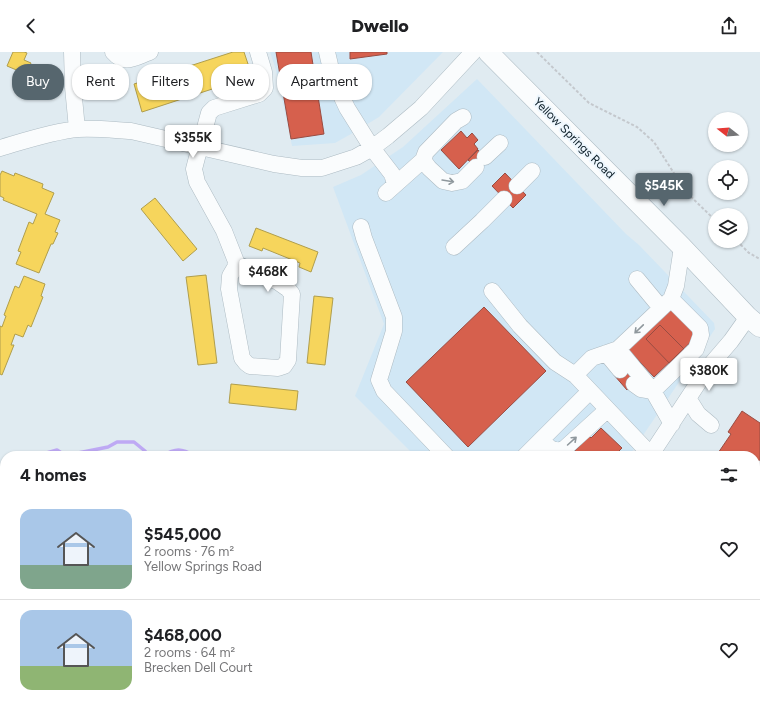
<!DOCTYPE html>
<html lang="en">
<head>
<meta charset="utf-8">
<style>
	body { margin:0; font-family:Figtree,sans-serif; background:#f6f6f6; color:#202124; height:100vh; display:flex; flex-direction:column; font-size:15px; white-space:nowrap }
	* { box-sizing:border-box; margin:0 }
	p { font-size:13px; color:#757577 }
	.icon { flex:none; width:22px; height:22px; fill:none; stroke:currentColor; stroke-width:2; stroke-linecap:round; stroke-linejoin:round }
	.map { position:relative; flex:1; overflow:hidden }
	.side { position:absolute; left:0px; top:399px; width:760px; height:256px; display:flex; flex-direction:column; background:#fff; border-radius:16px 16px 0 0; box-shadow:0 1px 3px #0004 }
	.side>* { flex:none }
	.hud { position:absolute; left:12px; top:12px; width:400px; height:36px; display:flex; gap:8px }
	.needle { width:26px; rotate:287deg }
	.fabs { position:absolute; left:708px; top:60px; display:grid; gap:8px }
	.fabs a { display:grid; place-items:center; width:40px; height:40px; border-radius:50%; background:#fff; box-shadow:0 1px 3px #0004; font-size:20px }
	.price { position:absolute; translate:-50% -34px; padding:0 9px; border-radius:4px; background:#fff; color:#222; font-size:13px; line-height:26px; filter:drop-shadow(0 1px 2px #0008) }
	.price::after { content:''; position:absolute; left:50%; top:24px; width:12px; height:9px; margin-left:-6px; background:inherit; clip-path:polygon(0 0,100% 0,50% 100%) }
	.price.current { background:#56666e; color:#fff }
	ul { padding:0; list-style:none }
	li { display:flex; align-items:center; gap:12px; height:100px; padding:0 20px }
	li+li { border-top:1px solid #e0e0e0 }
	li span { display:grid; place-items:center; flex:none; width:112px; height:80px; border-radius:12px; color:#555 }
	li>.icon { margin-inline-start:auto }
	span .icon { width:48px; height:48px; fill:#fffc; stroke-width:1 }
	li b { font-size:17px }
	h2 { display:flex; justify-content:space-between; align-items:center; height:48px; padding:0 20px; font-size:17px }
	.pill { padding:0 14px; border-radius:16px; background:#fff; box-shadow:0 1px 3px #0004; font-size:14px; line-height:36px }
	.pill.current { background:#56666e; color:#fff }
	header { display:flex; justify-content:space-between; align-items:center; height:52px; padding:0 20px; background:#fff; font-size:18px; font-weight:800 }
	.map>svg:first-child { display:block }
</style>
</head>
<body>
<header><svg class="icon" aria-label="back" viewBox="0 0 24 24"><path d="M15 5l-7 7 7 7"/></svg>Dwello<svg class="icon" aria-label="share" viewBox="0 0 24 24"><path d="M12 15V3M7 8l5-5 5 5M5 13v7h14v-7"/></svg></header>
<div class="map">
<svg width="760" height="655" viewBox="0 0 760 655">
	<rect width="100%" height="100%" fill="#e0ebf1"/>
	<path fill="#d1e7f5" d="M 270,0 L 443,0 L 379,65 L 351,82 L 335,91 L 292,94 L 276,18 Z
		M 477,27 L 626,182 L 639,193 L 714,271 L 715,277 L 629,404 L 415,404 L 355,344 L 384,272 L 333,135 L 361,123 L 403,95 Z"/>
	<path fill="#f6d55c" stroke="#b09e4c" d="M 13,0 L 24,0 L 27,1 L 24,8 L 31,11 L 26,22 L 7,14 Z
		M 233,0 L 244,0 L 252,24 L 142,60 L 134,32 Z
		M 2,119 L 14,124 L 15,121 L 43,132 L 42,136 L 54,141 L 45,162 L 60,168 L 55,180 L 58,181 L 53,192 L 51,192 L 39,221 L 16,212 L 21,200 L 18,199 L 29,170 L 33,172 L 37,162 L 3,148 L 4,146 L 0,144 L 0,123 Z
		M 155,146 L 197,197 L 183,209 L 141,157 Z
		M 256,176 L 318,200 L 311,220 L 299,215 L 300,211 L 263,196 L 262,199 L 249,194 Z
		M 206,223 L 217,311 L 198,313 L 186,225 Z
		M 24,224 L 45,232 L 41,244 L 43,245 L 31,275 L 28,273 L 23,285 L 15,282 L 11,293 L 14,293 L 2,323 L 0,322 L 0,274 L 2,275 L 6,264 L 4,263 L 15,234 L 19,236 Z
		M 314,244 L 333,246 L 325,313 L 307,311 Z
		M 231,332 L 298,339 L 296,358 L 229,351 Z
		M 80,650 L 108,650 L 106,655 L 77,655 Z"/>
	<path fill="#d6604d" stroke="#994c42" d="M 276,0 L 311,0 L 324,82 L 291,87 Z
		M 350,0 L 387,0 L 387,2 L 350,7 Z
		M 461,79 L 467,86 L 472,81 L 478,88 L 474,92 L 478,97 L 459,117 L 441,98 Z
		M 478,98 L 488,109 L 479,118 L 468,108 Z
		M 505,121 L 526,143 L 513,156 L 492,134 Z
		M 484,255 L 546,319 L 468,395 L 406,330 Z
		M 670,256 L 697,284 L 654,325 L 627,296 Z
		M 660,273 L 687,300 L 672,314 L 646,287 Z
		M 624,313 L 638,328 L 627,338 L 614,323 Z
		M 742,359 L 760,371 L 760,413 L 755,421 L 755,404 L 716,404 L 731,382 L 728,380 Z
		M 601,376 L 622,396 L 614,404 L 570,404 L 589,384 L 591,386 Z"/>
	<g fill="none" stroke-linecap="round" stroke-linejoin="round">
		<path stroke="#bea9f4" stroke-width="3.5" d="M 41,404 L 43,402 L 57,398 L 63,402 L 73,402 L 108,395 L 117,390 L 134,390 L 145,399 L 147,404
			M 162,404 C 176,396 181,396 195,404
			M 0,438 L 5,435
			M 755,585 L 760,583"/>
	</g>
	<path fill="#c8d5e2" stroke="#a7b1bb" d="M 489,650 L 504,650 L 502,655 L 487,655 Z"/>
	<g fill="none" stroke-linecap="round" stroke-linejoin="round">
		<g stroke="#adbbc3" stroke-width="17">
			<path id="minor" d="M 72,0 L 73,35 L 77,77
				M 113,0 C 125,14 135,5 150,0
				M 327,0 L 333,26 L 347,56 L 372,96 L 392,122 L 395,132
				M 0,96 C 24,89 54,79 78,77 C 96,76 114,78 131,79 L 274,112 L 302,116 L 322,116 L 356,105 L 372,96 L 388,84 L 421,56 L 473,0
				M 485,105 L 500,91
				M 423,108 L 429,116 L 443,129 L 452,131 L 462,129 L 476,115
				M 517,134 L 532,119
				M 386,141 L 423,108 L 426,100 L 456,69 L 463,65
				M 361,175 L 364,186 L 394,265 L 394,279 L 379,328 L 384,339 L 446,404
				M 454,195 L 482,169 L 504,147
				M 237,212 L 230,224 L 229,237 L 242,306 L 246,311 L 250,314 L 278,316 L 284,314 L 288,308 L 292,242 L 288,237 L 278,230 L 237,212 L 224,179 L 197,130 L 194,117 L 200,94 L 209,61 L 214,56 L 259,42 L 265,36 L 264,20 L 258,0
				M 637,227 L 661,256
				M 492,239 L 520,274 L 555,310 L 575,323 L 652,404
				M 618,297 L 653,339 L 672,372
				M 606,301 L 620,318
				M 575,323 L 592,306 L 618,297 L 671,247 L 676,234 L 682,195
				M 634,332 L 641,337 L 653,339 L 696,297 L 701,283 L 700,276 L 671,247
				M 688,346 L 698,362 L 711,373
				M 541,388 L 550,396 L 557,399 L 564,397 L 607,358
				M 525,404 L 590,339
				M 650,404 L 700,328 L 713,310 L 731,289 L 748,265
				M 755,425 L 760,417
				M 755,459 L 760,458
				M 0,627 L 5,632
				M 212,650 L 213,655
				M 2,655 L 6,650
				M 150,655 L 155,650
				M 351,655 L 353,650"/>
		</g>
		<g stroke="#adbbc3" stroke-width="21">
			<path id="major" d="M 488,0 L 682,195 L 748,265 L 760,275"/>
		</g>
		<path stroke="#c4c8cd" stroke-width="2" stroke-dasharray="3 2" stroke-linecap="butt" d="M 537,0 L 589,51 L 637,75 L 654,90 L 686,140 L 715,168
			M 737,189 L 749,201 L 760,207"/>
		<use href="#minor" stroke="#fafcfd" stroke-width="16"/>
		<use href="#major" stroke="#fafcfd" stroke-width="20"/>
	</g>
	<defs><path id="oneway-shaft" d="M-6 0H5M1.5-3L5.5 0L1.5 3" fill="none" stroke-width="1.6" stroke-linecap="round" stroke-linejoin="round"/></defs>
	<g stroke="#8f989d">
		<use href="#oneway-shaft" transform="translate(448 129) rotate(9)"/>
		<use href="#oneway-shaft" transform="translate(639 277) rotate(136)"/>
		<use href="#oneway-shaft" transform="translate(572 389) rotate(-42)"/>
	</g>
	<g text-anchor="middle" stroke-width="4" stroke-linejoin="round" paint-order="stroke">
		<g font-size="12" fill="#0c1e28" stroke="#eef7fe">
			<text transform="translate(574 86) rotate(45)" y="4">Yellow Springs Road</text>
		</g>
	</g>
</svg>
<div class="fabs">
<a><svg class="needle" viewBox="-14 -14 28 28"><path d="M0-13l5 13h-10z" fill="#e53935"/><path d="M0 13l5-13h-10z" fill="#757577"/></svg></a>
<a><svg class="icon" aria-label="locate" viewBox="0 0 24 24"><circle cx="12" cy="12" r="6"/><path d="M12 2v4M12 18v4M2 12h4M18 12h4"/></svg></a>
<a><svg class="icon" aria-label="layers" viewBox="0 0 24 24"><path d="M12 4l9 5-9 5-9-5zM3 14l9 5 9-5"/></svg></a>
</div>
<b class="price" style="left:193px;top:107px">$355K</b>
<b class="price current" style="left:664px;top:155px">$545K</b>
<b class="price" style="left:268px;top:241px">$468K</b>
<b class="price" style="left:709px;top:340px">$380K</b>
<div class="hud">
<a class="pill current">Buy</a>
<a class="pill">Rent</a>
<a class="pill">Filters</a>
<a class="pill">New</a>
<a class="pill">Apartment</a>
</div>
<section class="side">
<h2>4 homes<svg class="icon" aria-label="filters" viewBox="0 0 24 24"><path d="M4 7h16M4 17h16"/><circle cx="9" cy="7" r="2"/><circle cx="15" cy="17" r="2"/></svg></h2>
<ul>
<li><span style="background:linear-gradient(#a9c7e8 70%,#7fa58c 0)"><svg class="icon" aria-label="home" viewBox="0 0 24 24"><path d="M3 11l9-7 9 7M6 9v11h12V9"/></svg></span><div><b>$545,000</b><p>2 rooms · 76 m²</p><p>Yellow Springs Road</p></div><svg class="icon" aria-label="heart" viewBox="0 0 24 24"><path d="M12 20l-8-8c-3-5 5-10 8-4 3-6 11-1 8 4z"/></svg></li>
<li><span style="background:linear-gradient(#a9c7e8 70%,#8fb573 0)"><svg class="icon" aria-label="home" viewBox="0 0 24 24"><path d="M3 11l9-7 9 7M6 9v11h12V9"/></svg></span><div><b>$468,000</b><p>2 rooms · 64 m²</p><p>Brecken Dell Court</p></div><svg class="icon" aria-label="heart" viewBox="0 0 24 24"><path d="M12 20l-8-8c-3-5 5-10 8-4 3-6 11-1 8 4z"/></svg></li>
</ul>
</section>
</div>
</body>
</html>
